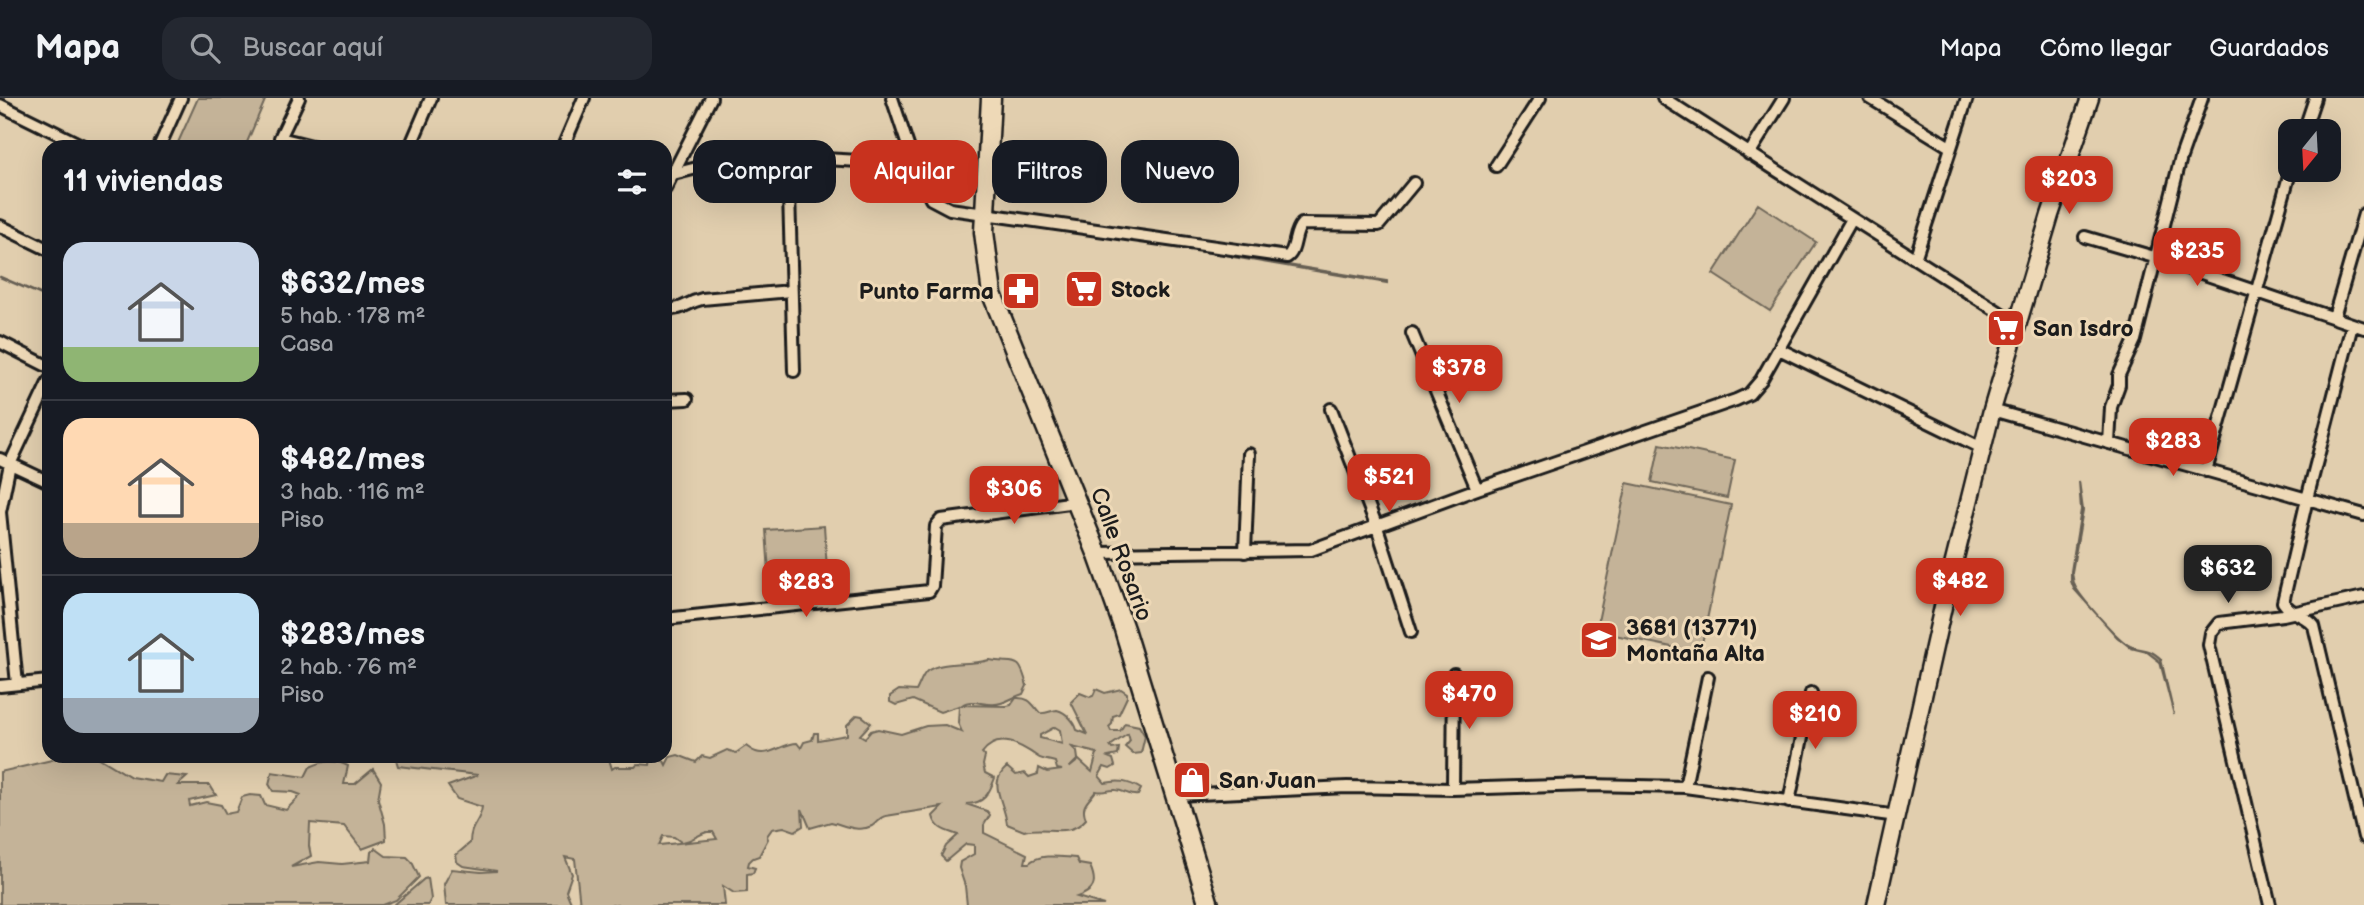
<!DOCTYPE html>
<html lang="es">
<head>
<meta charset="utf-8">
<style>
	body { margin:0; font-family:"Balsamiq Sans",sans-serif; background:#242831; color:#f1f3f6; height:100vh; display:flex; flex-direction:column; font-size:26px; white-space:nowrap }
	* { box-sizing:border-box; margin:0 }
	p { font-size:23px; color:#9ea1a6 }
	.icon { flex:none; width:38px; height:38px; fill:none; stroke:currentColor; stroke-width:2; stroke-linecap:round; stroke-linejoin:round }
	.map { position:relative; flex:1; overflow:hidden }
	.drawer { position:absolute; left:42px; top:42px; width:630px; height:623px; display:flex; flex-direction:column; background:#171b24; border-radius:21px; box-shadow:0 7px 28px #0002 }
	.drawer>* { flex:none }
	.guide { position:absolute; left:693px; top:42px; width:665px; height:63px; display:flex; gap:14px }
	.needle { width:46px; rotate:198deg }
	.controls { position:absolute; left:2278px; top:21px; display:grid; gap:14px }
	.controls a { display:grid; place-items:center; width:63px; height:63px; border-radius:14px; background:#171b24; box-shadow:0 7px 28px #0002; font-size:35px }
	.price { position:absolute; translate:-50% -60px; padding:0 16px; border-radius:14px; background:#c8321e; color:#fff; font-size:23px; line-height:46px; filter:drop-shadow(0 2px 4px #0008) }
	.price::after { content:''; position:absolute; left:50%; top:42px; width:21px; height:16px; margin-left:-10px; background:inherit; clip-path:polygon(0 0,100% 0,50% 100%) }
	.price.current { background:#222; color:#fff }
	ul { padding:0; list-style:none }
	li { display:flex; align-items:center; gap:21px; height:175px; padding:0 21px }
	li+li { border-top:2px solid #363941 }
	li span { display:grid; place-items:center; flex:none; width:196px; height:140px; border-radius:21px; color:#555 }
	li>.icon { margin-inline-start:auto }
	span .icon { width:84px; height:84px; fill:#fffc; stroke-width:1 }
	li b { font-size:30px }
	h2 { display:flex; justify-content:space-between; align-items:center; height:84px; padding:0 21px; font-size:30px }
	.pill { padding:0 24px; border-radius:21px; background:#171b24; box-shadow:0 7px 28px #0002; font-size:24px; line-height:63px }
	.pill.current { background:#c8321e; color:#fff }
	header { display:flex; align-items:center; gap:42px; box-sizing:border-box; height:98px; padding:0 35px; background:#171b24; border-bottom:2px solid #363941 }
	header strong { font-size:33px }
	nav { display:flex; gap:38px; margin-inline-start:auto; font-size:24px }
	.search { width:490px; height:63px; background:#242831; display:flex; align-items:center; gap:18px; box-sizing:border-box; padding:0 24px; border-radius:21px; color:#9ea1a6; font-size:26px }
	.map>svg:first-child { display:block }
</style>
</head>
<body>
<header>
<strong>Mapa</strong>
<div class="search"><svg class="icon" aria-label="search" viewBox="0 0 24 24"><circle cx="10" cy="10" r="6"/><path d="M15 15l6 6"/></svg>Buscar aquí</div>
<nav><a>Mapa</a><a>Cómo llegar</a><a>Guardados</a></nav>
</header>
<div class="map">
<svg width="2364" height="807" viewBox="0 0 2364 807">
	<rect width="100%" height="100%" fill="#e1ceae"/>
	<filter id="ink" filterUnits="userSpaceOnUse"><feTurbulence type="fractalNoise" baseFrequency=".0143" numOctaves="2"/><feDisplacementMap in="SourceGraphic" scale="14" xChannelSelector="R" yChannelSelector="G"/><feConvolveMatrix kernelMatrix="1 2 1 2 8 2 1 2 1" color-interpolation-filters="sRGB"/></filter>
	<g filter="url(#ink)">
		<path fill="#c4b398" stroke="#70685a" stroke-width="2" fill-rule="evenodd" d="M 198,0 L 266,0 L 245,49 L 176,49 Z
			M 1758,106 L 1816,144 L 1770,213 L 1713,176 Z
			M 1660,346 L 1735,362 L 1727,400 L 1652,384 Z
			M 1627,385 L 1731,407 L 1700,555 L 1596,533 Z
			M 824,428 L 829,499 L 771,503 L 766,432 Z
			M 989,562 C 1016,567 1019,556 1027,588 L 1023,596 C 1015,598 1009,603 1001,605 C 988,610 973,599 962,607 L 1007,608 L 1011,607 L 1016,600 C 1030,599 1032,606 1040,615 C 1046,616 1052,612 1057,612 C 1066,614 1075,624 1077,632 L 1087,636 L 1071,604 L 1080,595 L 1090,599 L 1093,598 L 1096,591 L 1105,595 L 1121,591 L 1127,595 L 1127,599 L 1119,616 L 1113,618 L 1112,626 L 1109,629 L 1111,633 L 1120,633 L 1125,625 L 1139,628 L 1145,638 L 1141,655 L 1133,656 L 1125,649 L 1130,643 L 1128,636 L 1110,648 L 1112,651 L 1119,650 L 1118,657 L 1108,659 L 1113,661 L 1115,668 L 1110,671 L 1104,669 L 1099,678 L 1105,685 C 1119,682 1128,683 1141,691 L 1138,697 C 1128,699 1124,691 1114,692 C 1107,692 1104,695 1096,693 C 1088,704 1080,707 1086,721 C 1069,741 1046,727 1024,733 L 1007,726 C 1004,702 987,686 1007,669 L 1016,677 L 1025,675 L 1029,679 L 1038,676 L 1039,670 L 1047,674 L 1062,672 L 1057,671 L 1055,664 C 1050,662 1042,662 1038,659 C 1021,647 998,633 982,655 L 985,658 L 983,667 L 985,675 L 995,680 C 989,696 984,706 966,706 L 987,713 L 990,717 L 984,727 L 984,735 L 1027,756 L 1025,765 L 1029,765 C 1041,755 1060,759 1076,760 L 1079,766 L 1090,768 C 1098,786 1094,793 1077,799 L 1104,807 L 967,807 L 965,788 L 959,770 L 960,764 L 974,756 L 974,747 L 966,746 L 946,763 L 941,758 L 946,748 L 958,737 C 948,733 936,732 933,718 L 942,709 L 886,718 C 878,720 878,724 872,728 C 857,735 844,727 831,724 L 810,730 L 802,711 L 803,728 L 795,733 L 784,729 L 772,731 L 767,738 L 768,741 L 759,758 L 753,760 L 749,764 L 748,768 L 755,770 L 753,775 L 747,776 L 747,794 L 734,795 L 723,788 L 725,807 L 580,807 L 575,761 L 565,759 L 572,776 L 566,793 L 572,807 L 446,807 L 444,786 L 452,771 L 481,774 L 497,773 L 463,768 L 457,764 L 456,757 L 470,745 C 470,726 480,725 482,709 L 457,701 L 448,688 L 478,677 L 398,668 L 395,658 L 608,658 L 612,671 L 615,669 L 635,669 L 638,666 L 650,667 L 651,660 L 664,663 L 666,667 L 670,659 L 678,657 L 696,664 L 702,658 L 710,660 L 727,652 L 736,655 L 746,648 C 749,650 752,653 756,654 C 769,659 784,645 797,645 L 801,650 L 804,644 L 812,642 L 814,635 L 818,635 L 818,642 L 847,637 L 847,627 L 857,617 L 862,618 L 871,625 L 860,637 L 865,640 L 871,633 L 878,631 L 901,636 L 926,628 L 945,627 L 962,634 L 958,625 L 959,608 L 940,614 L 913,602 L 896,607 L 890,604 L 890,598 L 899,592 L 916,593 C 919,588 922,577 927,573 C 943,562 971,568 989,562 ZM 1055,629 L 1060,632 L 1062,646 L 1040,640 L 1040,637 ZM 1072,649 L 1097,655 L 1092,674 L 1079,662 L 1069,670 L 1078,661 L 1077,654 ZM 707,734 L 713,734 L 717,741 L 659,747 L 663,738 L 674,739 L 681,744 C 692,743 697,737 707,734 Z
			M 69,658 L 96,658 L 131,679 L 161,684 L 165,677 L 187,679 L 178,687 L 210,687 L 216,697 L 189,703 L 190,708 L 206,704 L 221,707 L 226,716 L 236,714 L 242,699 L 250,697 L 261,698 L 265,707 L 286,712 L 301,697 L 293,694 L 273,693 L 269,686 L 272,674 L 305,679 L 310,669 C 323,663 334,661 348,668 L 344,686 L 355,686 L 373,671 L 381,684 L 378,701 L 385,726 L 386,742 L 362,751 L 344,728 L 310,725 L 309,748 L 311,758 L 291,769 L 319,764 L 342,766 L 370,763 L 371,754 L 375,750 L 386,758 L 407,759 L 412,764 L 419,779 L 396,802 L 383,807 L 0,807 L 0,674 Z
			M 428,780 L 431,801 L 428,807 L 394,807 L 424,781 Z"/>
		<path fill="#988b77" stroke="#665f53" stroke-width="2" d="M 1232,158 L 1387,183 L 1387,185 L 1232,159 Z
			M 2079,383 L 2083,412 L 2072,474 C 2073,480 2073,485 2076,490 C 2084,503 2118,542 2130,548 C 2143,554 2147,548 2161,561 L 2174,617 L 2160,564 L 2147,554 L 2131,550 L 2117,539 L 2074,491 L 2071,483 L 2071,473 L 2081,412 Z"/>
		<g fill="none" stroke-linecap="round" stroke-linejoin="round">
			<path stroke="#665f53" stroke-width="2.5" d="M 0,179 L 49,200"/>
			<g stroke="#1c1c1c" stroke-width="16">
				<path id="street" d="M 299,0 L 280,40 L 316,49
					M 892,0 L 914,66 L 931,101 L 950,111 L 1287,159 C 1297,152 1293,135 1302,126 L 1379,127 L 1414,85
					M 1663,0 L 2016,225
					M 1870,0 L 1950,49
					M 0,7 L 85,49
					M 2304,33 L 2315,0
					M 159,49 L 181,0
					M 410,49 L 431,0
					M 563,49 L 584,0
					M 1749,56 L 1784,0
					M 788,59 L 794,273
					M 1496,68 L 1540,0
					M 673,76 L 697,70 L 788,59 L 914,66
					M 665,91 L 711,0
					M 0,128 L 49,152
					M 2085,139 L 2154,159 L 2364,230
					M 1915,161 L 1967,0
					M 665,211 C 685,212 685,205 702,201 L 791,193
					M 2334,219 L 2364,116
					M 2352,227 L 2307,401 L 2283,504 C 2292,518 2304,515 2314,528 L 2364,739
					M 1412,235 L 1477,391
					M 0,244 L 49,269
					M 1779,251 L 1982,350
					M 665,302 L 687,301
					M 1331,311 L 1377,429 L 1411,534
					M 1992,312 L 2364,417
					M 2109,345 L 2111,309 L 2119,287 L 2119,277 L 2135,242 L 2181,59 L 2202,0
					M 0,361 L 49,384
					M 2206,373 L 2291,71
					M 1245,454 L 1249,356
					M 1097,455 L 1311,452 L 1477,391 L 1736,302 L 1749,296 L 1761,282 L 1852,121
					M 665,521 L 929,493 L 932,488 L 936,428 L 941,422 L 1077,404
					M 17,586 L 0,414 L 10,366 L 49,283
					M 0,588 L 49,583
					M 1685,689 L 1708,579
					M 1453,691 L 1454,576
					M 1176,697 L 1347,689 L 1453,691 L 1588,687 L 1685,689 L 1897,718
					M 1789,704 L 1811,595
					M 2270,807 L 2209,547 L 2211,535 L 2219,525 L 2283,517 L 2364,499"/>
			</g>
			<g stroke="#1c1c1c" stroke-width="21">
				<path id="secondary" d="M 1876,807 L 1945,500 L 1992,312 L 2050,117 L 2090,0"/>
			</g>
			<g stroke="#1c1c1c" stroke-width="23">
				<path id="primary" d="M 991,0 L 984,134 L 992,196 L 1097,455 L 1124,531 L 1209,807"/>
			</g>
			<use href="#street" stroke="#eed9b7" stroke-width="10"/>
			<use href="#secondary" stroke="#eed9b7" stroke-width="16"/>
			<use href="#primary" stroke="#eed9b7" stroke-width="18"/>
		</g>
	</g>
	<defs>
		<g id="supermarket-square" transform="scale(2.0125)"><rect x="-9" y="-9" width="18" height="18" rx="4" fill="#c8321e" stroke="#eed9b7"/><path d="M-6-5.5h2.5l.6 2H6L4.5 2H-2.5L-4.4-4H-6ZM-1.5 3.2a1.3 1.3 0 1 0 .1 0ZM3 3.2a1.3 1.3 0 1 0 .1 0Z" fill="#fff"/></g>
		<g id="pharmacy-square" transform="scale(2.0125)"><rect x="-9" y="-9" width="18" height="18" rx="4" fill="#c8321e" stroke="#eed9b7"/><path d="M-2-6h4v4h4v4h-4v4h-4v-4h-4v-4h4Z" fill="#fff"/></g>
		<g id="school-square" transform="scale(2.0125)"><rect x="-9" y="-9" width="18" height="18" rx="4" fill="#c8321e" stroke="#eed9b7"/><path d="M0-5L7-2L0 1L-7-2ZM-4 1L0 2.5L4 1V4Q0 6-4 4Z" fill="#fff"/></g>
		<g id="shop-square" transform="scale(2.0125)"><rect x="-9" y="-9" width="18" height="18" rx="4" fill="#c8321e" stroke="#eed9b7"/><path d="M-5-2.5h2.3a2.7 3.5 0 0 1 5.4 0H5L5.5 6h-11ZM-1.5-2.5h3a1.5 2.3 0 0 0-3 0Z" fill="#fff"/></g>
	</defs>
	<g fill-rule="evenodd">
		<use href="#supermarket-square" x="1084" y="191"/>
		<use href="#pharmacy-square" x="1021" y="193"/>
		<use href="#supermarket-square" x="2006" y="230"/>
		<use href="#school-square" x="1599" y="542"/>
		<use href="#shop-square" x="1192" y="682"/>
	</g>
	<g text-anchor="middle" stroke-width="6" stroke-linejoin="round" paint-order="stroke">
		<g font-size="23" font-weight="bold" fill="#1c1c1c" stroke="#eed9b7" text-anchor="start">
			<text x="1111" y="199">Stock</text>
			<text x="994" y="201" text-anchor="end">Punto Farma</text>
			<text x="2033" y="238">San Isdro</text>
			<text x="1626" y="537">3681 (13771)<tspan x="1626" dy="26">Montaña Alta</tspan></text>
			<text x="1219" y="690">San Juan</text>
		</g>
		<g font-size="23" fill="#1c1c1c" stroke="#eed9b7">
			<text transform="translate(1122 456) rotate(70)" y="8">Calle Rosario</text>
		</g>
	</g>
</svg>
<div class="controls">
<a><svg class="needle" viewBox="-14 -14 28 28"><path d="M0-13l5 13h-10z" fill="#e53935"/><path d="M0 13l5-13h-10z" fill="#9ea1a6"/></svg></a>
</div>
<b class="price" style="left:2069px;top:118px">$203</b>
<b class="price" style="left:2197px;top:190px">$235</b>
<b class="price" style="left:1459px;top:307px">$378</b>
<b class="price" style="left:2173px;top:380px">$283</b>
<b class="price" style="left:1389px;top:416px">$521</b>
<b class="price" style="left:1014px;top:428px">$306</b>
<b class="price current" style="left:2228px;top:507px">$632</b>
<b class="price" style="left:1960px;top:520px">$482</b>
<b class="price" style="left:806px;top:521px">$283</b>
<b class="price" style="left:1469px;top:633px">$470</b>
<b class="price" style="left:1815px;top:653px">$210</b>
<div class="guide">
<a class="pill">Comprar</a>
<a class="pill current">Alquilar</a>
<a class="pill">Filtros</a>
<a class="pill">Nuevo</a>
</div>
<section class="drawer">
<h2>11 viviendas<svg class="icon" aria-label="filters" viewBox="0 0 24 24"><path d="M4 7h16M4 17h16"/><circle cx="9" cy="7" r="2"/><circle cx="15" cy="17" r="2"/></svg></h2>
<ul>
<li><span style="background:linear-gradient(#c9d6e8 75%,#8fb573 0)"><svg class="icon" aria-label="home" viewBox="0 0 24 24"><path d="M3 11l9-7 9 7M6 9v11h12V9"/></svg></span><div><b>$632/mes</b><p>5 hab. · 178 m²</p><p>Casa</p></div></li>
<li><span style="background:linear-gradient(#ffd9b3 75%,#b9a48a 0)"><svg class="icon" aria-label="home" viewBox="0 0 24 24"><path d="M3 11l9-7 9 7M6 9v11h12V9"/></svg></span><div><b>$482/mes</b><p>3 hab. · 116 m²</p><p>Piso</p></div></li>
<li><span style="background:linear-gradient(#bfe0f5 75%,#9aa5b1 0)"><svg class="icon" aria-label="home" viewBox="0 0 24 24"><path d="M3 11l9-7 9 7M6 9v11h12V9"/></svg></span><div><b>$283/mes</b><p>2 hab. · 76 m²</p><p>Piso</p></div></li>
</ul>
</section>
</div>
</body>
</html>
